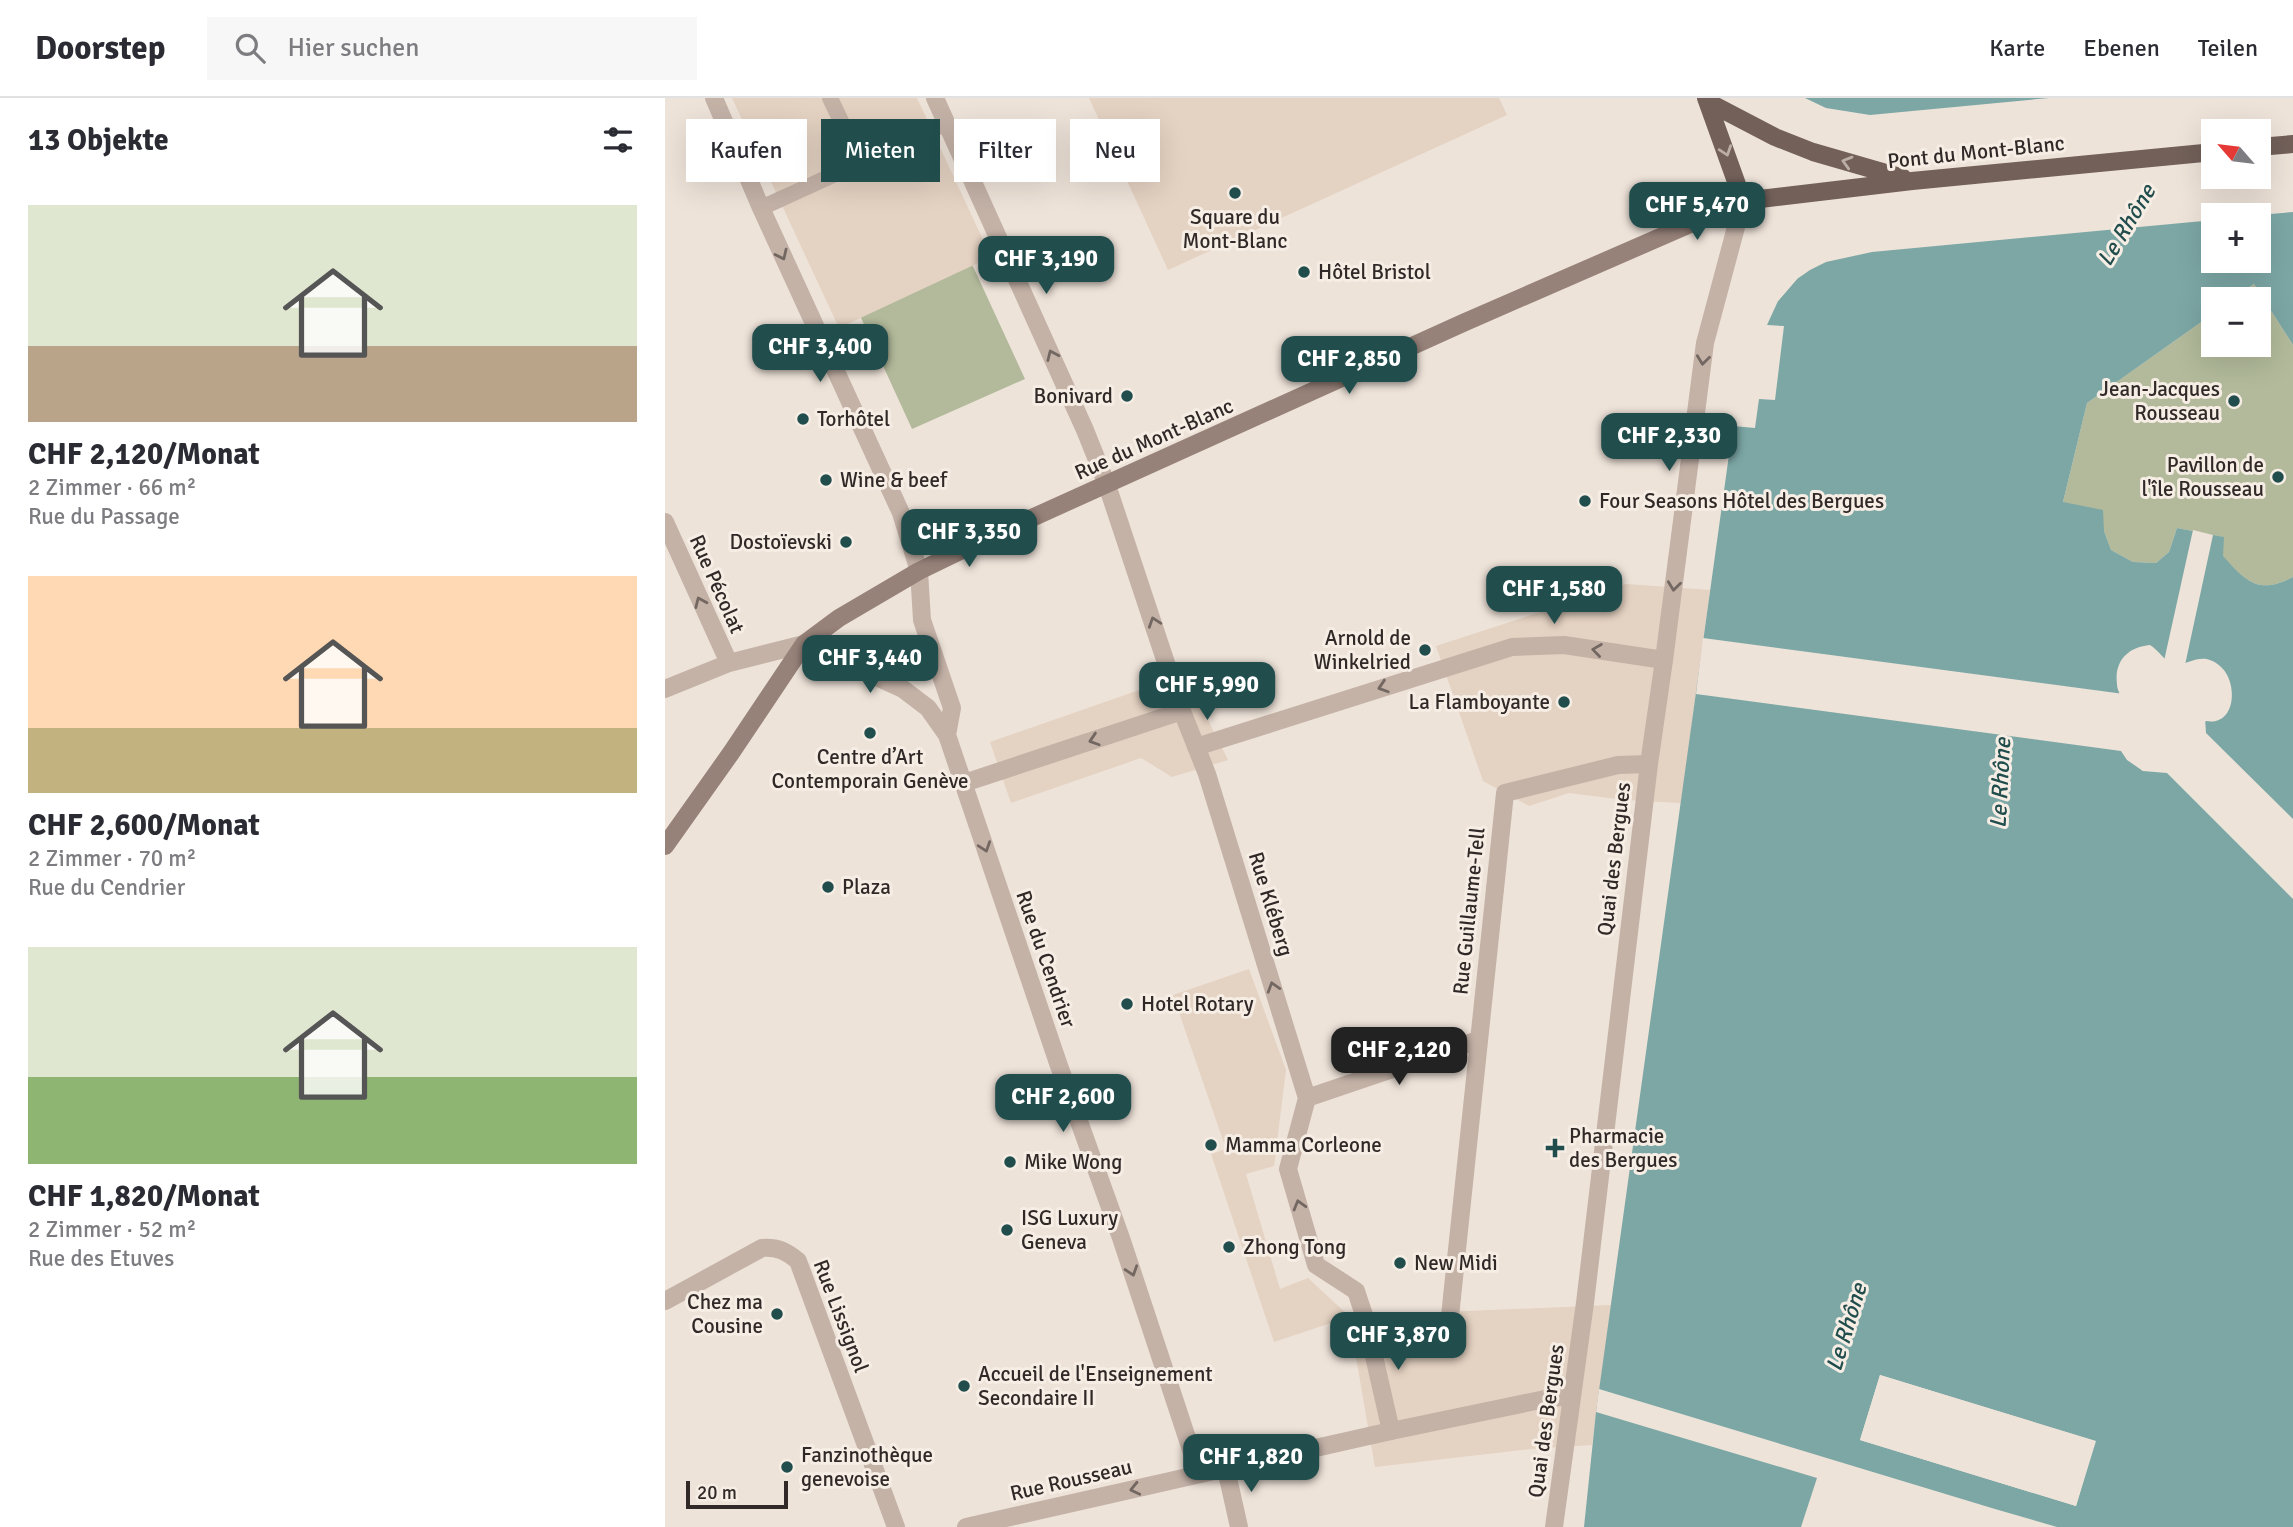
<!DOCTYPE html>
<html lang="de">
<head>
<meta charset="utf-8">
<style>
	body { margin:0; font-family:Signika,sans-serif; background:#f7f7f7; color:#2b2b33; height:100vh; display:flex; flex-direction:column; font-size:26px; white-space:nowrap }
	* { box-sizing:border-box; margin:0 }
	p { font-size:23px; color:#7c7c81 }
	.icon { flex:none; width:38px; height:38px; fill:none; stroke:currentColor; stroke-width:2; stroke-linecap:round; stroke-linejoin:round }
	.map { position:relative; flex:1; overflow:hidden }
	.drawer { display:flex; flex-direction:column; background:#fff; width:665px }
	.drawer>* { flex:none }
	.top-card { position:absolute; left:21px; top:21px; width:665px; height:63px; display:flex; gap:14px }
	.needle { width:46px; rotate:298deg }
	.fabs { position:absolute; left:1536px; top:21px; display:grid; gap:14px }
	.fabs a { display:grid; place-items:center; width:70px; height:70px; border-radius:0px; background:#fff; box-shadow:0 7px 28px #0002; font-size:35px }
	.scale { position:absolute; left:21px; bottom:18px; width:102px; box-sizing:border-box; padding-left:7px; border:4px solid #312927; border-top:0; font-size:19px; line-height:24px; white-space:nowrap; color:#312927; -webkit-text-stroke:5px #f6ede5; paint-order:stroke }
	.price { position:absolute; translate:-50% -60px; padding:0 16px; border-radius:14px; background:#214d4d; color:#fff; font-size:23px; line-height:46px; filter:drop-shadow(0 2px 4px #0008) }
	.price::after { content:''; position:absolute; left:50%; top:42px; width:21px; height:16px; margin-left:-10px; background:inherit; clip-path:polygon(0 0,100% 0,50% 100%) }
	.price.active { background:#222; color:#fff }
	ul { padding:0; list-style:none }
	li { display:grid; align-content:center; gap:14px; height:371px; padding:0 28px }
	li span { display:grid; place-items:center; height:217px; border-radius:0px; color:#555 }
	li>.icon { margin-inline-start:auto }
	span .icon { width:126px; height:126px; fill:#fffc; stroke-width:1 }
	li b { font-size:30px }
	h2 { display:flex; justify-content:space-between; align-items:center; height:84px; padding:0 28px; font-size:30px }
	.chip { padding:0 24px; border-radius:0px; background:#fff; box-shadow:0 7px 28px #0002; font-size:24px; line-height:63px }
	.chip.active { background:#214d4d; color:#fff }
	header { display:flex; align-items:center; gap:42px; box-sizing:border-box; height:98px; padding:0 35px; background:#fff; border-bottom:2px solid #e1e1e2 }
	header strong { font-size:33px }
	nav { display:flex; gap:38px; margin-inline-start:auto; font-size:24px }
	.search { width:490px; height:63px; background:#f7f7f7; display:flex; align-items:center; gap:18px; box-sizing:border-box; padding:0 24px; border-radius:0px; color:#7c7c81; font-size:26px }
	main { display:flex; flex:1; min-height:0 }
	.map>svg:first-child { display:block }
</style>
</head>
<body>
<header>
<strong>Doorstep</strong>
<div class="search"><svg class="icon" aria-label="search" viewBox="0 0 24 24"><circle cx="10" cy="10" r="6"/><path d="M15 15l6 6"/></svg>Hier suchen</div>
<nav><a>Karte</a><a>Ebenen</a><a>Teilen</a></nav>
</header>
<main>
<section class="drawer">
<h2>13 Objekte<svg class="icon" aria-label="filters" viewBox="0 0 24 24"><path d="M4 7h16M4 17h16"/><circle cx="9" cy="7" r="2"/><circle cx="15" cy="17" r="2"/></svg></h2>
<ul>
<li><span style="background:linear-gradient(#dfe7d0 65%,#b9a48a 0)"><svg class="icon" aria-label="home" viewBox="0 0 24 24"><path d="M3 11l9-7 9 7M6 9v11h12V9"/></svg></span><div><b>CHF 2,120/Monat</b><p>2 Zimmer · 66 m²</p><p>Rue du Passage</p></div></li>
<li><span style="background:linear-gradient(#ffd9b3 70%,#c2b280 0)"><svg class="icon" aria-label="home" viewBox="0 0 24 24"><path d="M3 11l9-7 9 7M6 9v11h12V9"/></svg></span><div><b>CHF 2,600/Monat</b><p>2 Zimmer · 70 m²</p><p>Rue du Cendrier</p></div></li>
<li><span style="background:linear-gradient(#dfe7d0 60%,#8fb573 0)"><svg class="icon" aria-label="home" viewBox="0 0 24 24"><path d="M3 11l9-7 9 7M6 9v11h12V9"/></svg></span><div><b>CHF 1,820/Monat</b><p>2 Zimmer · 52 m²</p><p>Rue des Etuves</p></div></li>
</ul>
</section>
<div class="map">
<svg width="1628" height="1429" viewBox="0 0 1628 1429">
	<rect width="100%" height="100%" fill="#eee3d9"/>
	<path fill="#b2ba9b" d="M 293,136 L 360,281 L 247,331 L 181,187 Z
		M 1589,186 L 1628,247 L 1628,479 C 1594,497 1581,484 1557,458 L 1558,439 L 1512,430 L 1504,454 L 1491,465 L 1468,464 L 1446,452 L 1439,433 L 1398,404 L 1422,305 L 1549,215 L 1549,247 L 1594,247 L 1594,201 L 1567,201 Z"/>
	<path fill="#e4d2c2" d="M 67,0 L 252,0 L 326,159 L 174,230 Z
		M 424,0 L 834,0 L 842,17 L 503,172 Z
		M 961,486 L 1045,492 L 1016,705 L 960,702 L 904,695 L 864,708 L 818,683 L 771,548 Z
		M 529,573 L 544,624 L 563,662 L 507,679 L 476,660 L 346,705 L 325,644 Z
		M 584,871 L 621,972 L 609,1068 L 581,1076 L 615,1191 L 643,1180 L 684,1218 L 946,1207 L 927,1347 L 866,1351 L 710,1369 L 684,1219 L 609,1244 L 546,1056 L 561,1051 L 508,897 Z"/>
	<path fill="#7ca7a5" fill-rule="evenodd" d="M 1135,0 L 1628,0 L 1628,247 L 1589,186 L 1567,201 L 1549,201 L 1549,215 L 1422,305 L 1398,404 L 1438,412 L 1439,433 L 1446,452 L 1468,464 L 1491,465 L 1504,454 L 1512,430 L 1559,439 L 1558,458 C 1581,484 1594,497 1628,479 L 1628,1429 L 1253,1429 L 1160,1399 L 1149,1429 L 919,1429 L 931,1314 L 1068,328 L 1090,330 L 1094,301 L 1110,302 L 1119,228 L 1102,227 L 1113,203 L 1132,181 L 1140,142 ZM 1549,33 L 1594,33 L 1594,79 L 1549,79 ZM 1549,117 L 1594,117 L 1594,163 L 1549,163 ZM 1485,547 C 1493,552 1499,562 1506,565 C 1522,572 1536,548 1558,571 C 1573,588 1570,628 1541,623 L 1534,628 L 1510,671 L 1478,673 C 1471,667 1459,659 1455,650 C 1448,633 1454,619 1455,602 C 1456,596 1452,592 1452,586 C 1449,563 1463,549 1485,547 ZM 1215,1277 L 1430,1343 L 1411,1408 L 1195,1342 Z"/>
	<path fill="#eee3d9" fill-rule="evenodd" d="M 1131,0 L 1140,0 L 1161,10 L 1205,17 L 1384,0 L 1628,0 L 1628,114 L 1594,117 L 1549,117 L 1549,122 L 1207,154 L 1161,164 L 1145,172 L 1132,181 L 1113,203 L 1111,199 L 1129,180 L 1137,142 ZM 1549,33 L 1594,33 L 1594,79 L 1549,79 Z
		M 1528,432 L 1548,437 L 1520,567 L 1506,568 L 1499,563 Z
		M 1038,540 L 1459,596 L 1460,608 L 1454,630 L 1459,651 L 1473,666 L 1489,672 L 1507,668 L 1514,660 L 1522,637 L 1531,625 L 1540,620 L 1541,635 L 1628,721 L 1628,801 L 1502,675 L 1478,673 L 1462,662 L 1456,653 L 1031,596 Z
		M 1215,1277 L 1431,1343 L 1411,1408 L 1195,1342 ZM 1217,1281 L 1426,1345 L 1409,1404 L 1199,1340 Z
		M 934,1291 L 1330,1411 L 1392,1429 L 1242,1429 L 1162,1403 L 1153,1429 L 1136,1429 L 1152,1380 L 931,1314 Z"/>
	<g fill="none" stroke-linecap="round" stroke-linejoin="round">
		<path stroke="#c4b2a7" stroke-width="16" d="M 165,0 L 195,63
			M 96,110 L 282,25"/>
		<path stroke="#c4b2a7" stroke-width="18" d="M 830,791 L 840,695 L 953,667 L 984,666
			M 0,1203 L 97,1150 C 113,1149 121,1153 133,1163 L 231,1429
			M 784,1228 L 787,1199
			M 726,1333 L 885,1300 L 907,1298
			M 889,1429 L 920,1205 L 984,666 L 999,562"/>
		<path stroke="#c4b2a7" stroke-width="18" d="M 0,424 L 64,565
			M 254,473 L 257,522 L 287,610 L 282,637 L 393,965 L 456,1140 L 534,1376
			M 0,591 L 64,565 L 139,546 L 238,591 L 263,610 L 282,637
			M 531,649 L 847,549 L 899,547 L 999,562 L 1040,245 L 1078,103
			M 299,685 L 517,613
			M 642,1000 L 813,942
			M 787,1199 L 830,791
			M 561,1371 L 574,1429
			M 301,1429 L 726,1333 L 701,1223 L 691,1193 L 651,1167 L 623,1071 L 642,1000 L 542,676 L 517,613 L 442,387"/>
		<path stroke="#c4b2a7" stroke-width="18" d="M 49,0 L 96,110 L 236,415 L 254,473
			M 270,0 L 420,332 L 442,387"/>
		<path stroke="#978279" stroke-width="18" d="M 0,748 L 66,655 L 139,546 L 174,520 L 254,473 L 318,442 L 798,225 L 1078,103"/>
		<path stroke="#726059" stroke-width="18" d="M 1041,0 L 1078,103 L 1247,83 L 1549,54
			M 1043,4 L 1110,39 L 1148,54 L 1238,80
			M 1594,49 L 1628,46"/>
	</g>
	<defs><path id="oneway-chevron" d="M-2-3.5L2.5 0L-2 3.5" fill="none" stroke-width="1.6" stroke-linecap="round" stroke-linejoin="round" transform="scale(1.75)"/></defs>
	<g stroke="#bbaea6">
		<use href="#oneway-chevron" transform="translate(1061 53) rotate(71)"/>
		<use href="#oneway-chevron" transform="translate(1182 64) rotate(-164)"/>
	</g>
	<g stroke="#736761">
		<use href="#oneway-chevron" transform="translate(117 157) rotate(65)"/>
		<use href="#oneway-chevron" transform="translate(387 257) rotate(-114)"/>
		<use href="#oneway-chevron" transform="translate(1038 262) rotate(97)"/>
		<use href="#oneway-chevron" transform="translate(1009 488) rotate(97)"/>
		<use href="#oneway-chevron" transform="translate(35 504) rotate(-114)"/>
		<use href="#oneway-chevron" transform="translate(489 524) rotate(-109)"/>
		<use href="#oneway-chevron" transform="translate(932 552) rotate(-172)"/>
		<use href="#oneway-chevron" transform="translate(718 589) rotate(162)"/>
		<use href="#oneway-chevron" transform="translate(429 642) rotate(162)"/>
		<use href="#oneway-chevron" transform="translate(320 749) rotate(71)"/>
		<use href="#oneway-chevron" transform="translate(608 889) rotate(-107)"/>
		<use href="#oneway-chevron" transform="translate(634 1107) rotate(-106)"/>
		<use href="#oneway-chevron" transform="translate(467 1173) rotate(72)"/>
		<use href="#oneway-chevron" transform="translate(470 1391) rotate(167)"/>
	</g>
	<g fill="#214d4d" stroke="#f6ede5" stroke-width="2.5">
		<circle cx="570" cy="95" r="7"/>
		<circle cx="639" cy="174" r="7"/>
		<circle cx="462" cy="298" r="7"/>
		<circle cx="1569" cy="303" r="7"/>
		<circle cx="138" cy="321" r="7"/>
		<circle cx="1613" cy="379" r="7"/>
		<circle cx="161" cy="382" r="7"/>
		<circle cx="920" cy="403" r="7"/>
		<circle cx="181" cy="444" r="7"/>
		<circle cx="760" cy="552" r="7"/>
		<circle cx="899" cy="604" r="7"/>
		<circle cx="205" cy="635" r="7"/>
		<circle cx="163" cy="789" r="7"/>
		<circle cx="462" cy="906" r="7"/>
		<circle cx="546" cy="1047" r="7"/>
		<path d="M886.5 1039.5h7v7h7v7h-7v7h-7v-7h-7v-7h7z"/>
		<circle cx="345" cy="1064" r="7"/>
		<circle cx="342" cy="1132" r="7"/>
		<circle cx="564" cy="1149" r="7"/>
		<circle cx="735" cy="1165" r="7"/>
		<circle cx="112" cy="1216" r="7"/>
		<circle cx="299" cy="1288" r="7"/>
		<circle cx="122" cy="1369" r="7"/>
	</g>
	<g text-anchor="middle" stroke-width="6" stroke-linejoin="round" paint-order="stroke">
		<g font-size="21" fill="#312927" stroke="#f6ede5">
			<text transform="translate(1311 54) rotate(-6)" y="7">Pont du Mont-Blanc</text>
			<text transform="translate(489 341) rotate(-24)" y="7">Rue du Mont-Blanc</text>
			<text transform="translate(52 486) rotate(66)" y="7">Rue Pécolat</text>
			<text transform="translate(949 761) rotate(-83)" y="7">Quai des Bergues</text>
			<text transform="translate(606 806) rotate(73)" y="7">Rue Kléberg</text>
			<text transform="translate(804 813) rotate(-84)" y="7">Rue Guillaume-Tell</text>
			<text transform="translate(381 861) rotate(71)" y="7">Rue du Cendrier</text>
			<text transform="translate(176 1218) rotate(69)" y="7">Rue Lissignol</text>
			<text transform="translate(881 1323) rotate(-82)" y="7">Quai des Bergues</text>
			<text transform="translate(406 1382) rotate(-13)" y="7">Rue Rousseau</text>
		</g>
		<g font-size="21" fill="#312927" stroke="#f6ede5" text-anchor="start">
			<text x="570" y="126" text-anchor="middle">Square du<tspan x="570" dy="24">Mont-Blanc</tspan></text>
			<text x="653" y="181">Hôtel Bristol</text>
			<text x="1555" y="298" text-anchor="end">Jean-Jacques<tspan x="1555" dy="24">Rousseau</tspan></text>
			<text x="448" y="305" text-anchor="end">Bonivard</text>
			<text x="152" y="328">Torhôtel</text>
			<text x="1599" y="374" text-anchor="end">Pavillon de<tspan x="1599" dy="24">l'île Rousseau</tspan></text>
			<text x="175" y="389">Wine &amp; beef</text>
			<text x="934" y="410">Four Seasons Hôtel des Bergues</text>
			<text x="167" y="451" text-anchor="end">Dostoïevski</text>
			<text x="746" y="547" text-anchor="end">Arnold de<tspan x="746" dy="24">Winkelried</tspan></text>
			<text x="885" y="611" text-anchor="end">La Flamboyante</text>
			<text x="205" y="666" text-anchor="middle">Centre d’Art<tspan x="205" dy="24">Contemporain Genève</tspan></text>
			<text x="177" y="796">Plaza</text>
			<text x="476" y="913">Hotel Rotary</text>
			<text x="904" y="1045">Pharmacie<tspan x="904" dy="24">des Bergues</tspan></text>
			<text x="560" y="1054">Mamma Corleone</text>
			<text x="359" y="1071">Mike Wong</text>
			<text x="356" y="1127">ISG Luxury<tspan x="356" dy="24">Geneva</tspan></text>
			<text x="578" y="1156">Zhong Tong</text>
			<text x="749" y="1172">New Midi</text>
			<text x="98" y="1211" text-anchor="end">Chez ma<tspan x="98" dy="24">Cousine</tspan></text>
			<text x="313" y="1283">Accueil de l'Enseignement<tspan x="313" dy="24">Secondaire II</tspan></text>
			<text x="136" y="1364">Fanzinothèque<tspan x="136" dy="24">genevoise</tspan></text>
		</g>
		<g font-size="23" font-style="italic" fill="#214d4d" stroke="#f6ede5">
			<text transform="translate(1461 127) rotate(-59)" y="8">Le Rhône</text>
			<text transform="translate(1335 685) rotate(-87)" y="8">Le Rhône</text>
			<text transform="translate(1181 1229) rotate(-73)" y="8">Le Rhône</text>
		</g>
	</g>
</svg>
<div class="fabs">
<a><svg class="needle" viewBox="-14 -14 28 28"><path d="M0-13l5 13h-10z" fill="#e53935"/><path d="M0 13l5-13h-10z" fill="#7c7c81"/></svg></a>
<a>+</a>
<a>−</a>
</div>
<div class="scale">20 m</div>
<b class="price" style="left:1032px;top:144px">CHF 5,470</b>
<b class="price" style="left:381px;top:198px">CHF 3,190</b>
<b class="price" style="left:155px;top:286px">CHF 3,400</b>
<b class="price" style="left:684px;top:298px">CHF 2,850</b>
<b class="price" style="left:1004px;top:375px">CHF 2,330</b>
<b class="price" style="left:304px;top:471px">CHF 3,350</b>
<b class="price" style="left:889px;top:528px">CHF 1,580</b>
<b class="price" style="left:205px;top:597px">CHF 3,440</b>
<b class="price" style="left:542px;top:624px">CHF 5,990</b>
<b class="price active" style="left:734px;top:989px">CHF 2,120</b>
<b class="price" style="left:398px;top:1036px">CHF 2,600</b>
<b class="price" style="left:733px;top:1274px">CHF 3,870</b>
<b class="price" style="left:586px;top:1396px">CHF 1,820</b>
<div class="top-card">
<a class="chip">Kaufen</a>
<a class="chip active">Mieten</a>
<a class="chip">Filter</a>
<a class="chip">Neu</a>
</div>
</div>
</main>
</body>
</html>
